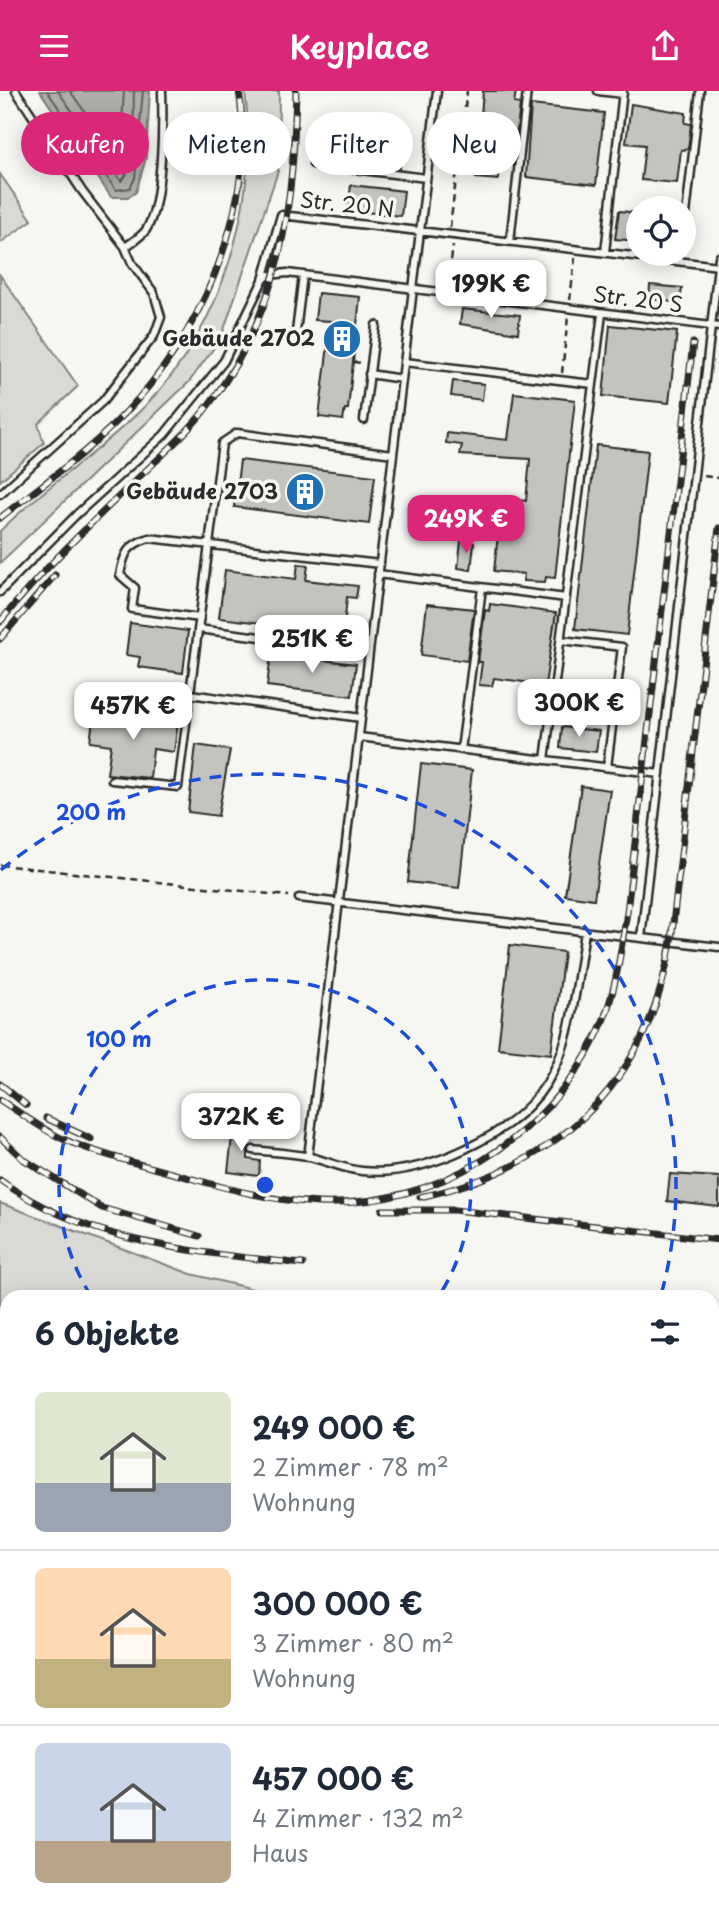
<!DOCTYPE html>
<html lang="de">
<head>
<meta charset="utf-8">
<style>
	body { margin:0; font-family:"Playpen Sans",sans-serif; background:#f6f6f7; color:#1f2937; height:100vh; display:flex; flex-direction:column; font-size:26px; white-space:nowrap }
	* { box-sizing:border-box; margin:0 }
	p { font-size:23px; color:#747a83 }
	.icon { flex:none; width:38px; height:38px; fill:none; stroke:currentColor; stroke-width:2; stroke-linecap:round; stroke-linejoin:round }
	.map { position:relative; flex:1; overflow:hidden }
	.sheet { position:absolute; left:0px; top:1199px; width:719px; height:625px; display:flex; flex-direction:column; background:#fff; border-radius:21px 21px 0 0; box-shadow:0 4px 18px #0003 }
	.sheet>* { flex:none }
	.top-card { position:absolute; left:21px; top:21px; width:677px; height:63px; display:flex; gap:14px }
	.tools { position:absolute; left:626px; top:105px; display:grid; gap:14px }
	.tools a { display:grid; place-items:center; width:70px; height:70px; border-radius:50%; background:#fff; box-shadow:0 4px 18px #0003; font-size:35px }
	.price { position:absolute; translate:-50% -60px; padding:0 16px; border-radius:14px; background:#fff; color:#222; font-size:23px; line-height:46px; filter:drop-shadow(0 2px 4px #0008) }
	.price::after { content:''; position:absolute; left:50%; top:42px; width:21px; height:16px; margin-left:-10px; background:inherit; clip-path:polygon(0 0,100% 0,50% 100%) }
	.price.selected { background:#db2777; color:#fff }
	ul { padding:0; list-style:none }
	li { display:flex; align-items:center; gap:21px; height:175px; padding:0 35px }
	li+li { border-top:2px solid #e0e1e3 }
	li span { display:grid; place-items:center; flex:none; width:196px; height:140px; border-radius:10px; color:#555 }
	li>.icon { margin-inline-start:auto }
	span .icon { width:84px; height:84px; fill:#fffc; stroke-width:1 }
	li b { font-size:30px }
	h2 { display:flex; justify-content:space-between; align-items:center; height:84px; padding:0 35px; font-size:30px }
	.chip { padding:0 24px; border-radius:32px; background:#fff; box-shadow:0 4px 18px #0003; font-size:24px; line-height:63px }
	.chip.selected { background:#db2777; color:#fff }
	header { display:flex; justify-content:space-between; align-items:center; height:91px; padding:0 35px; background:#db2777; color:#fff; font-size:32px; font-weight:600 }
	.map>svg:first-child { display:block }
</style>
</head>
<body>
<header><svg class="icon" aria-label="menu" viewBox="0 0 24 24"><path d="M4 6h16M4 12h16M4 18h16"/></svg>Keyplace<svg class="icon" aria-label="share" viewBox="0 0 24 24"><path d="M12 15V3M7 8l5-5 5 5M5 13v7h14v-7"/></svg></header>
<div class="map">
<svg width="719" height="1823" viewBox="0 0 719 1823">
	<rect width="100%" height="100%" fill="#f6f6f2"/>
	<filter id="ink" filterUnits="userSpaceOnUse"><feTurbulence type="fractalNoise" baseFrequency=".0143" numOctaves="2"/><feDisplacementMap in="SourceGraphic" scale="14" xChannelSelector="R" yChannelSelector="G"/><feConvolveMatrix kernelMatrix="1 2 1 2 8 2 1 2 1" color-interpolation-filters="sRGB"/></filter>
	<g filter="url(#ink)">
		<path fill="#d9d9d5" stroke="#828280" stroke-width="2" d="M 245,0 L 279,0 L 278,80 L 221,247 L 189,291 L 0,472 L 0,440 C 45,395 101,360 145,315 C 224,234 259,111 245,0 Z
			M 0,83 L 32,129 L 0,152 Z
			M 0,184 L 78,295 L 38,333 L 44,352 L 0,390 Z
			M 0,1112 L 191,1183 L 261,1200 L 264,1206 L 7,1206 L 7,1816 L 276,1816 L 276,1823 L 0,1823 Z"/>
		<path fill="#aeaeab" stroke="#7a7a78" stroke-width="2" d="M 40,0 L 150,0 L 146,67 L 136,101 L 128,106 L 111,106 Z"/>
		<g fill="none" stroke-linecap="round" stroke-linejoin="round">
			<path stroke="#5f5f5e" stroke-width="2" d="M 47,0 L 116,99 L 130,97 L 135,87 L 143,0
				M 58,0 L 121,90 C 136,81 133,19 134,0
				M 70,0 L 117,66 L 120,63 L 124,0"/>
		</g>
		<path fill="#c3c3c0" stroke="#2b2b2b" stroke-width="2" d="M 483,0 L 516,0 L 514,12 L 520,13 L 513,74 L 500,72 L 498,89 L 476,87 Z
			M 631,13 L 686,22 L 685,32 L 691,33 L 688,58 L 681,59 L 677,92 L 641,89 L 645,54 L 626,52 Z
			M 531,14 L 604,22 L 596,94 L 526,86 Z
			M 327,46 L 402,54 L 400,77 L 325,68 Z
			M 351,94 L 404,100 L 401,125 L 348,119 Z
			M 619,120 L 639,122 L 639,150 L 615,148 Z
			M 650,194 L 682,197 L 680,212 L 649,208 Z
			M 318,202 L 360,206 L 348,318 L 345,318 L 343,329 L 319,326 L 331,230 L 315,229 Z
			M 462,218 L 520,224 L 518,242 L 460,233 Z
			M 610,234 L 677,241 L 669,312 L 603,305 Z
			M 453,290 L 484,293 L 482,309 L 451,305 Z
			M 514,302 L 575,309 L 555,487 L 546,486 L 545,491 L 523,490 L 524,483 L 494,480 L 502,407 L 526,410 L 530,368 L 460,364 L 462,354 L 446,352 L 447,342 L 508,349 Z
			M 596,354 L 648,360 L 627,544 L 575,538 Z
			M 240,369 L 375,385 L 369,433 L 234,416 Z
			M 461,450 L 474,452 L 471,479 L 458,477 Z
			M 298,473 L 308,474 L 306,489 L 358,495 L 356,507 L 347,506 L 344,536 L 337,535 L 336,547 L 277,540 L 278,534 L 219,527 L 225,479 L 296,488 Z
			M 427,513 L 474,518 L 467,570 L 421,564 Z
			M 490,513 L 556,522 L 545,594 L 494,587 L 492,595 L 479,594 L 482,571 L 478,571 L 485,519 L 489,520 Z
			M 130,532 L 188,540 L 183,582 L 138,576 L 140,566 L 126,564 Z
			M 271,563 L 356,573 L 352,605 L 267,595 Z
			M 94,621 L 178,631 L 174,661 L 153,658 L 150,687 L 107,683 L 111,654 L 90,651 Z
			M 562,636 L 599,640 L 596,661 L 560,657 Z
			M 196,654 L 230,659 L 218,725 L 188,721 Z
			M 421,673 L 472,679 L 459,797 L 408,791 Z
			M 581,695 L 610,699 L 594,808 L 565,804 Z
			M 510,854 L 564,861 L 551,963 L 498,957 Z
			M 234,1029 L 246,1031 L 244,1052 L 248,1052 L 248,1068 L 260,1070 L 259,1085 L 228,1081 Z
			M 670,1083 L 719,1086 L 719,1116 L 667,1110 Z"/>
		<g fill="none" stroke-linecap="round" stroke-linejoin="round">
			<g stroke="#2b2b2b" stroke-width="11">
				<path id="lane" d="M 598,0 L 623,3
					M 313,73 L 426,87
					M 684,141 L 700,0
					M 510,150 L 527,0
					M 125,156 C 132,151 141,146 146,139 C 163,112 163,33 162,0
					M 605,161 L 623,0
					M 263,189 L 269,184 L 287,182 L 719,236
					M 296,241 L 303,184
					M 404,271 L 593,293
					M 369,283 L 402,288
					M 364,329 L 376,234
					M 0,403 L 103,310 L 154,245 L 161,226 L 154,202 L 132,172 L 125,156 L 82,100 L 16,0
					M 378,483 L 566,507
					M 0,501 L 77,423 L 164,344 L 224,270 L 263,189 L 281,124 L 719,175
					M 200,527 L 132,518 L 135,497 L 120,484 C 124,462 127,454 149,447 L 380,473
					M 198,538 L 369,560
					M 561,549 L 622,556 L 607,676
					M 190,603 L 361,627
					M 359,646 L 660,683
					M 461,659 L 482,497
					M 545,669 L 602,223
					M 112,689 L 178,696 L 222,352 L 237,342 L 393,363
					M 299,807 L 719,856
					M 641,847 L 719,166
					M 253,1059 C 270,1061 288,1062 306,1065 C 325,1069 342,1078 362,1080 C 398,1084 433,1073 465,1058 C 571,1009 568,943 585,841
					M 308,1066 L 437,0
					M 712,1309 L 719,1310
					M 712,1378 L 719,1379
					M 712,1500 L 719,1501
					M 712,1642 L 719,1649"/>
			</g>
			<path stroke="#2b2b2b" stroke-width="2.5" stroke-dasharray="7 5" stroke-linecap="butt" d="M 450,136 L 467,0
				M 448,193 L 453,155
				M 570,209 L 575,167
				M 353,271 L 362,272
				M 562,282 L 568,226
				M 704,385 L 719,387
				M 0,774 L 289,805
				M 0,1224 L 7,1228
				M 0,1396 L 7,1400
				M 712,1717 L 719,1722
				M 314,1816 L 314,1823
				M 47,1823 L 51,1816
				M 206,1823 L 209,1816"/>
			<use href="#lane" stroke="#f6f6f2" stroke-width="6"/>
			<g stroke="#2b2b2b" stroke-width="7">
				<path id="rail" d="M 0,427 C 47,390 97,355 137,309 C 209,228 256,110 239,0
					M 0,531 C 41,480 89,434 136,389 C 162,364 189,341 210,312 C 282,217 293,116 296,0
					M 0,548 L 55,484
					M 0,993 L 26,1014
					M 0,1009 C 21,1022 41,1038 63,1048 C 100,1064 140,1073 179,1084 C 225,1097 271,1110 319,1112 C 435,1117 547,1048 597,944 C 616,905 620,863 627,821 L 693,252
					M 46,1027 L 91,1048
					M 0,1046 L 23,1068 L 102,1117 L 199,1145
					M 0,1089 C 89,1154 197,1161 303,1173
					M 420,1106 C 559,1076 649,993 671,850 L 719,437
					M 382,1119 L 455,1119 L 719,1149"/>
			</g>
			<use href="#rail" stroke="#f6f6f2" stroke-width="4.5" stroke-dasharray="13" stroke-linecap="butt"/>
		</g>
	</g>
	<g fill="none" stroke="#1d4ed8" stroke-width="3.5" stroke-dasharray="12 9">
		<path d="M91 1205A206 206 0 1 1 439 1205"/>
		<path d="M1 779A411 411 0 0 1 661 1204"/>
	</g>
	<defs>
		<g id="building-disc" transform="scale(2.0125)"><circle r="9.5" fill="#1f6fb2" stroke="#f6f6f2"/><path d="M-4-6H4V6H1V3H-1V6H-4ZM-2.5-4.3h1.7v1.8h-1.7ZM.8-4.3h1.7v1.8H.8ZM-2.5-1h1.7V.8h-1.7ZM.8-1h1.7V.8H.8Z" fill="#fff"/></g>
	</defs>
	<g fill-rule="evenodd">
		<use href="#building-disc" x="342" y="248"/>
		<use href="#building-disc" x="305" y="401"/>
	</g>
	<g text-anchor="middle" stroke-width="7" stroke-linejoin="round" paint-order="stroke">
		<g font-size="21" fill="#2b2b2b" stroke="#f6f6f2">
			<text transform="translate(347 114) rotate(6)" y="7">Str. 20 N</text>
			<text transform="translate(638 209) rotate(7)" y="7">Str. 20 S</text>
		</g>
		<g font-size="21" font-weight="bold" fill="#2b2b2b" stroke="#f6f6f2" text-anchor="end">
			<text x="315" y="255">Gebäude 2702</text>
			<text x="278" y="408">Gebäude 2703</text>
		</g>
	</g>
	<circle cx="265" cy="1094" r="10" fill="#1d4ed8" stroke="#f6f6f2" stroke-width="3.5"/>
	<g font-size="21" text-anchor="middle" font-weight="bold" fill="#1d4ed8" stroke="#f6f6f2" stroke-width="7" stroke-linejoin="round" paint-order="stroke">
		<text x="91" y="729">200 m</text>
		<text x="119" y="956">100 m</text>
	</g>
</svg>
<div class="tools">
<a><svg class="icon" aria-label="locate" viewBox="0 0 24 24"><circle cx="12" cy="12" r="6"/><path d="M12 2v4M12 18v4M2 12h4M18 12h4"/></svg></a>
</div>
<b class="price" style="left:491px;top:229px">199K €</b>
<b class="price selected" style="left:466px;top:464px">249K €</b>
<b class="price" style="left:312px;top:584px">251K €</b>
<b class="price" style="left:579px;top:648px">300K €</b>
<b class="price" style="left:133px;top:651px">457K €</b>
<b class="price" style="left:241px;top:1062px">372K €</b>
<div class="top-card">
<a class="chip selected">Kaufen</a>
<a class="chip">Mieten</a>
<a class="chip">Filter</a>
<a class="chip">Neu</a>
</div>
<section class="sheet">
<h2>6 Objekte<svg class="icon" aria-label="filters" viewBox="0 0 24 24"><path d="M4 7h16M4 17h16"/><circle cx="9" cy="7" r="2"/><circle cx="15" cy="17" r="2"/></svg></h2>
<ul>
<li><span style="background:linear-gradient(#dfe7d0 65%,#9aa5b1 0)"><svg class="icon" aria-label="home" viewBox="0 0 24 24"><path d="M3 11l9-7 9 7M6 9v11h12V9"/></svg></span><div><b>249 000 €</b><p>2 Zimmer · 78 m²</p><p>Wohnung</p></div></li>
<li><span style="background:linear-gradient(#ffd9b3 65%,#c2b280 0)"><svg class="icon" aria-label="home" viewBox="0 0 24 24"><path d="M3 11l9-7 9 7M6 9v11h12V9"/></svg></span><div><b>300 000 €</b><p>3 Zimmer · 80 m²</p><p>Wohnung</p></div></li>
<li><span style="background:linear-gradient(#c9d6e8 70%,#b9a48a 0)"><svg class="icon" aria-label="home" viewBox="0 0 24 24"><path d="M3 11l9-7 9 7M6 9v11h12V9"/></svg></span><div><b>457 000 €</b><p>4 Zimmer · 132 m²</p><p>Haus</p></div></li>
</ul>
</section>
</div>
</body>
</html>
